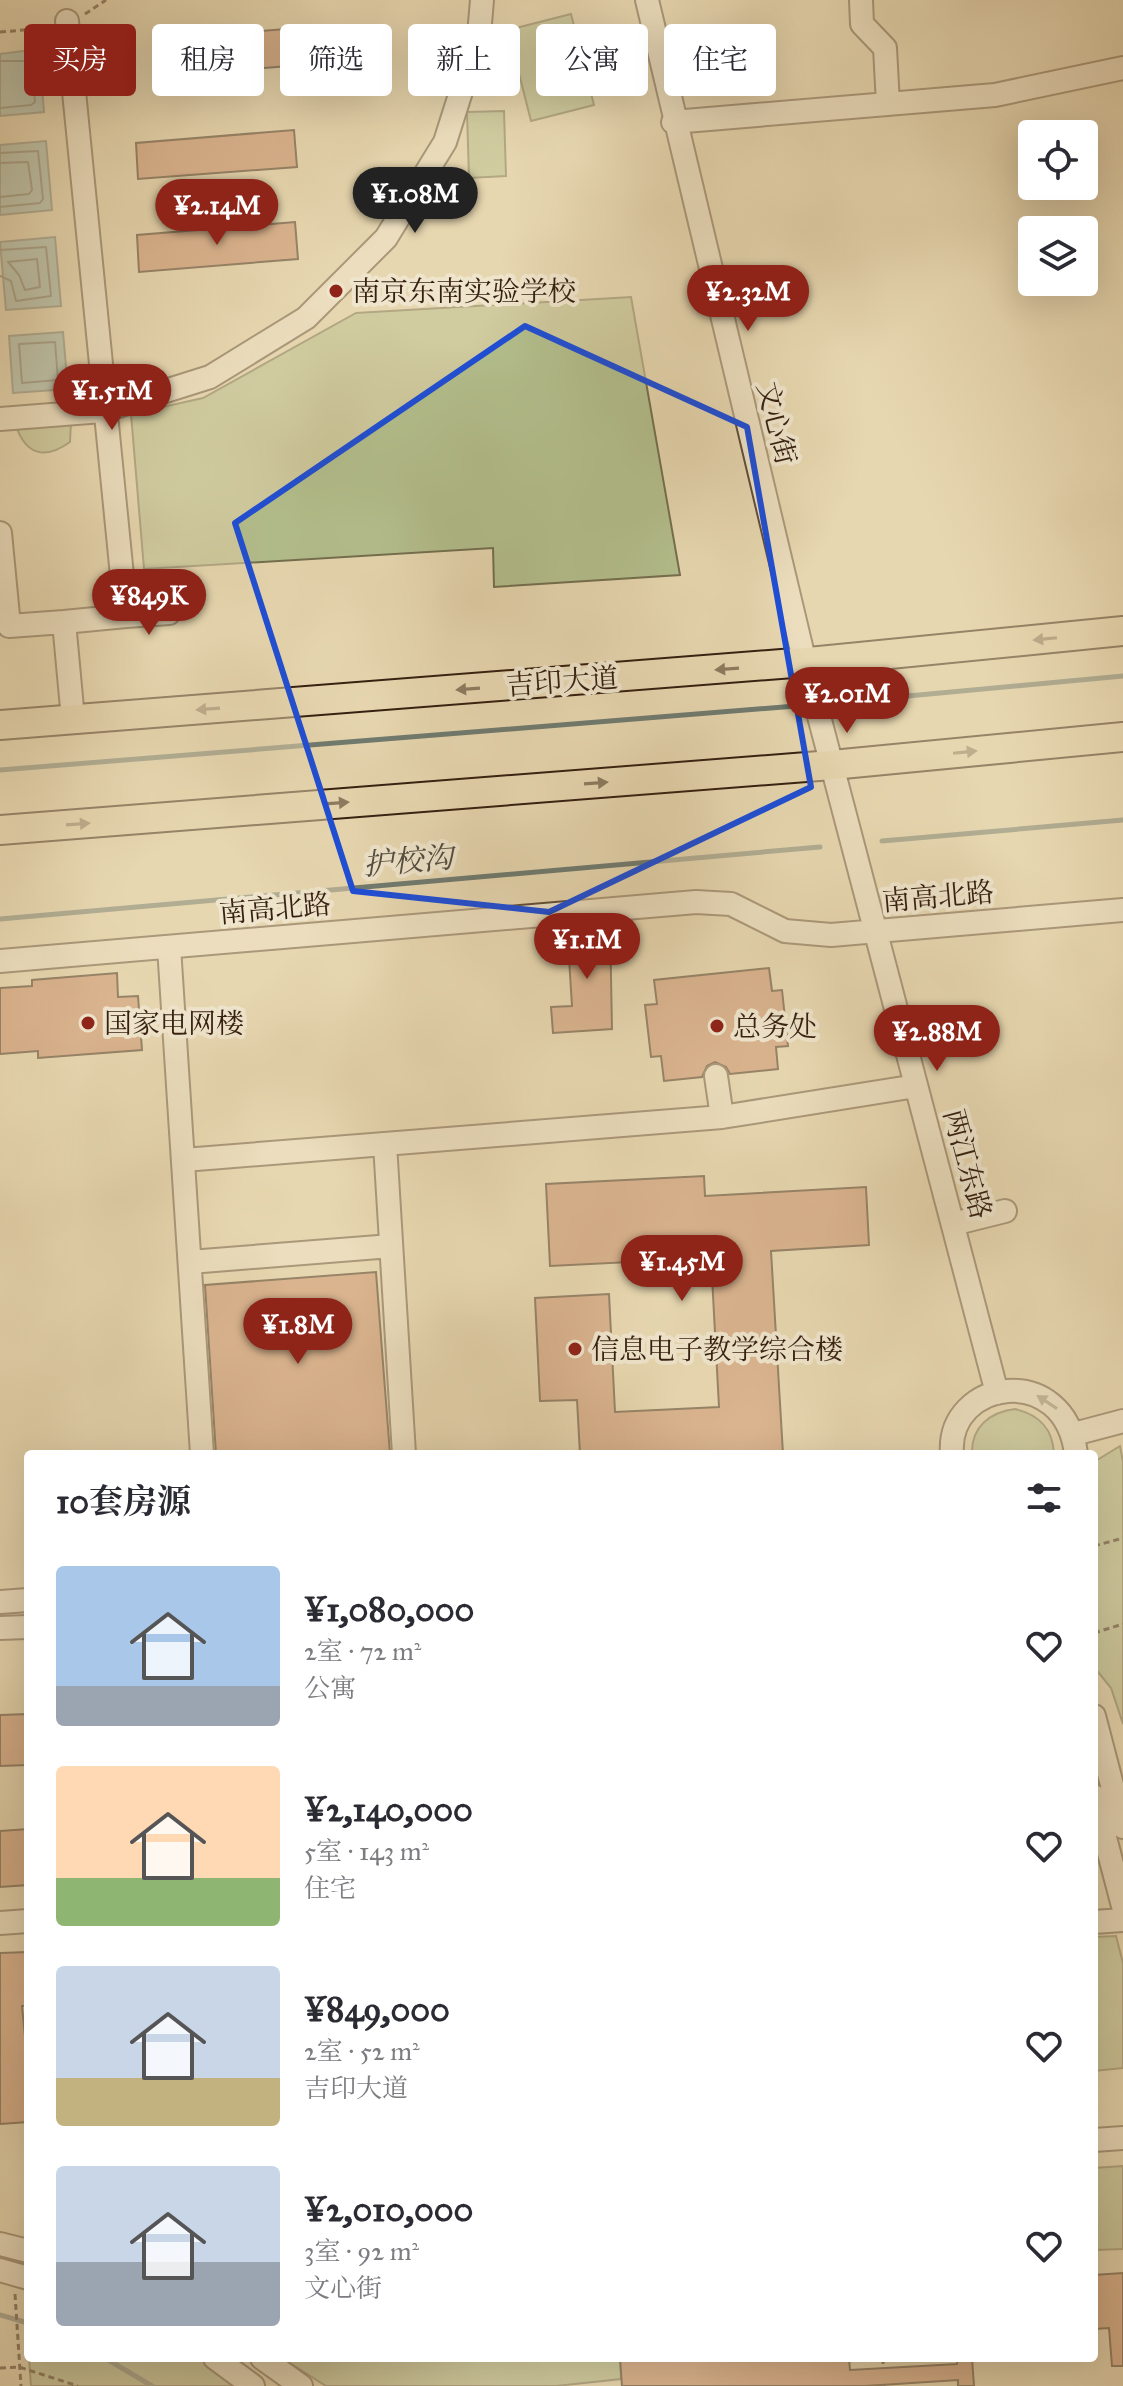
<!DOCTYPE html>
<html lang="zh">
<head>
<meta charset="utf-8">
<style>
	body { margin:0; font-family:"IM FELL Great Primer","Noto Serif SC",serif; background:#f2f2f3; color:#2b2b33; height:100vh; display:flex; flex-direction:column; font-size:30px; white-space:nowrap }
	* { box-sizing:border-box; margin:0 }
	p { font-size:26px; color:#7c7c81 }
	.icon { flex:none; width:44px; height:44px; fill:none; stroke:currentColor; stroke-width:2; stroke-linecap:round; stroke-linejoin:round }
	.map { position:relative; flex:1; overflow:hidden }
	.side { position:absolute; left:24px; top:1450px; width:1074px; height:912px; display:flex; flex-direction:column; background:#fff; border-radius:8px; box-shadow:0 8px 32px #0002 }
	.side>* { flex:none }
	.guide { position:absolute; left:24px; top:24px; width:1076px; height:72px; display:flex; gap:16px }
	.tools { position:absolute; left:1018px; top:120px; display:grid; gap:16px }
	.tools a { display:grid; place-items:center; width:80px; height:80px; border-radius:8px; background:#fff; box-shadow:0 8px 32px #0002; font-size:40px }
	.price { position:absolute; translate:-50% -68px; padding:0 18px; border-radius:28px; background:#8f2418; color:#fff; font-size:26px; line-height:52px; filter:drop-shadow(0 2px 4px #0008) }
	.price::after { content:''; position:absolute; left:50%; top:48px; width:24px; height:18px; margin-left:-12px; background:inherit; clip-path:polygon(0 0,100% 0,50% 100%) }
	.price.selected { background:#222; color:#fff }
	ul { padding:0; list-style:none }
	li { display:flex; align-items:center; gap:24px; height:200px; padding:0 32px }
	li span { display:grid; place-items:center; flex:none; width:224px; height:160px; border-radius:8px; color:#555 }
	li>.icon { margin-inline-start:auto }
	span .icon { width:96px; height:96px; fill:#fffc; stroke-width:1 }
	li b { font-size:34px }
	h2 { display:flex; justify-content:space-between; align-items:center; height:96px; padding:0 32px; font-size:34px }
	.tag { padding:0 28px; border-radius:8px; background:#fff; box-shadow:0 8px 32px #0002; font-size:28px; line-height:72px }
	.tag.selected { background:#8f2418; color:#fff }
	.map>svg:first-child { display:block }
</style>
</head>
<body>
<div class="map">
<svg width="1123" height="2386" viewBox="0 0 1123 2386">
	<rect width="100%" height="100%" fill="#e7d7b0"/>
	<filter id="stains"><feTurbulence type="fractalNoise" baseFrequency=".0025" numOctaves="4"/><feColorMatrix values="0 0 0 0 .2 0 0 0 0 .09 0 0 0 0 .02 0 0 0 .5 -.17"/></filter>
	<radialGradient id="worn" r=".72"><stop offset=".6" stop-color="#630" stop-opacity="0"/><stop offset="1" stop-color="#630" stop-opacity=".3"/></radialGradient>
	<path fill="#b3bf8d" stroke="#746f4e" stroke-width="2" d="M 571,14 L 594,105 L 531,121 L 508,30 Z
		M 504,111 L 506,176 L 469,178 L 467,112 Z
		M 631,297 L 680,575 L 494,587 L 493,548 L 144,569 L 131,414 L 203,398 L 356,313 Z
		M 71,421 L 70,442 C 45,460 26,455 16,426 Z
		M 1015,1409 C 1040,1415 1053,1429 1054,1454 L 972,1454 C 971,1427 990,1412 1015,1409 Z
		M 1120,1446 L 1123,1462 L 1123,1724 L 1111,1688 L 1094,1667 L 1094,1462 Z
		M 1116,1936 L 1123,1963 L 1123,2068 L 1094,2071 L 1094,1937 Z
		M 1123,2166 L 1123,2249 L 1094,2250 L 1094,2168 Z
		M 29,2358 L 207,2358 L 247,2386 L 31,2386 Z
		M 282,2358 L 620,2358 L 621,2379 L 556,2386 L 326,2386 Z"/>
	<path fill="#97b8b0" stroke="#707b70" stroke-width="2" d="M 39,49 L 44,112 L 0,116 L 0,54 Z
		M 46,141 L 52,210 L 0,215 L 0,145 Z
		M 55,237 L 61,306 L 6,310 L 0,242 Z
		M 63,332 L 68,389 L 13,393 L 9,336 Z"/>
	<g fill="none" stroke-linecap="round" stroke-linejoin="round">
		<path stroke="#666c60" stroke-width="2" d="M 0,61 L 31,61 L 35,102 L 31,105 L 0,108
			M 0,153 L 38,151 L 43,199 L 40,203 L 0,207
			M 0,163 L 28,162 L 32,190 L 29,194 L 0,197
			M 0,250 L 46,247 L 51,296 L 16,301 L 11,281 L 0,276
			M 37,259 L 40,287 L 25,290 L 19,275 L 8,262 Z
			M 55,342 L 58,380 L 22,383 L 19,344 Z"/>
		<path stroke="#707b70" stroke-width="5" d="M 822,704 L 1123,676
			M 0,770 L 808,705
			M 882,841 L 1123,820
			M 0,919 L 820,847
			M 0,2315 L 28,2323
			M 105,2358 L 152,2386"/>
	</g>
	<path fill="#cb8966" stroke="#351f10" stroke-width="2" d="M 312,27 L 315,64 L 157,76 L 154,39 Z
		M 294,130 L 297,167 L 138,179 L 136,143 Z
		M 295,222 L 298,259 L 139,272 L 137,235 Z
		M 610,923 L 612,1029 L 553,1033 L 551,1007 L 572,1006 L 567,927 Z
		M 769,968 L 772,991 L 782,990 L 788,1046 L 776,1047 L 778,1069 L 730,1074 L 726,1067 L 715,1062 L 707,1066 L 702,1077 L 664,1081 L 661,1056 L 651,1057 L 645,1005 L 657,1004 L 654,980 Z
		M 117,973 L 118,997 L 138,996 L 142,1050 L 38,1058 L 38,1051 L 0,1054 L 0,988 L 32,986 L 32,980 Z
		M 704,1176 L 705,1196 L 866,1187 L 869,1245 L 771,1251 L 783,1454 L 580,1454 L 577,1400 L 540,1401 L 535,1298 L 609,1294 L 615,1412 L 719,1407 L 711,1258 L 550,1266 L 546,1184 Z
		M 376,1272 L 390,1454 L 216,1454 L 205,1285 Z
		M 28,1714 L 28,1765 L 0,1766 L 0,1715 Z
		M 28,1829 L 28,1885 L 0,1887 L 0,1831 Z
		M 28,1952 L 28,2006 L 22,2006 L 28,2067 L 28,2122 L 0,2124 L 0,1953 Z
		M 1123,2273 L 1123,2366 L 1112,2366 L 1109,2328 L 1094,2329 L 1094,2275 Z
		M 620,2358 L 849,2358 L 850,2370 L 957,2364 L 957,2358 L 972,2358 L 974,2386 L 958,2386 L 958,2380 L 865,2386 L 622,2386 Z"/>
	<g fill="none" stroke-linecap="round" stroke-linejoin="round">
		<g stroke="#624d38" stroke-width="26">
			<path id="minor" d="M 647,0 L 805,663 L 997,1393
				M 861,0 L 862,24 L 885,48 L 888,104
				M 673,122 L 995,95 L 1123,68
				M 0,419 L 102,411 L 210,377 L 306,318 L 386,238 L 445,142 L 479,35 L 482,0
				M 0,533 L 9,626 L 64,622 L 73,719
				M 126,616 L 169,613
				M 64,622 L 126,616 L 67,21
				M 169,947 L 202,1454
				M 0,961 L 696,902 L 731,904 L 785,931 L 831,935 L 1123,910
				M 716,1076 L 722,1117
				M 385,1144 L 404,1454
				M 184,1160 L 722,1117 L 916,1086
				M 953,1224 L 1005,1211
				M 190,1262 L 391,1246
				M 1074,1434 L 1123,1421
				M 952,1454 C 946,1379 1065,1361 1076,1454
				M 0,1602 L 28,1600
				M 0,1628 L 28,1627
				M 1094,1716 L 1123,1827
				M 1094,1796 L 1123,1906
				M 1094,1922 L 1123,1920
				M 0,1923 L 28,1921
				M 1094,2140 L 1123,2138
				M 0,2244 L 28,2251
				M 0,2270 L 28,2278
				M 215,2358 L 253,2386
				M 262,2358 L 301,2386"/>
		</g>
		<g stroke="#351f10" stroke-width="32">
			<path id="major" d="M 0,725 L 819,661 L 1123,631
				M 0,830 L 832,765 L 1123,737"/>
		</g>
		<path stroke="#351f10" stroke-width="3" stroke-dasharray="6 4" stroke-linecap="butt" d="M 85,14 L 106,0
			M 0,32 L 48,28
			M 1094,1546 L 1123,1538
			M 1094,1633 L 1123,1624
			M 15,2294 L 21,2386
			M 883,2358 L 883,2368
			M 0,2368 L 19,2367 L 78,2386
			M 884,2385 L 885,2386"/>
		<use href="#minor" stroke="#efe5cc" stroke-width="22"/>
		<use href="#major" stroke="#e7d7b0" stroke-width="28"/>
	</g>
	<defs><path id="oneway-solid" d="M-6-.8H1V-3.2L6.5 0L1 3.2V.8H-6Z" transform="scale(2)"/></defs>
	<g fill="#8e7b60">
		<use href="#oneway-solid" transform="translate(1045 639) rotate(174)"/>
		<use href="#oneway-solid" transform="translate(727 669) rotate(176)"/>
		<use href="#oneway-solid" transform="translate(468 689) rotate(176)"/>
		<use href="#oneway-solid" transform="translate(208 709) rotate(176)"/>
		<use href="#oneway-solid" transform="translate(965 752) rotate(-6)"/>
		<use href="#oneway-solid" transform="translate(596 783) rotate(-4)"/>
		<use href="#oneway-solid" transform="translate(337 803) rotate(-4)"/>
		<use href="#oneway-solid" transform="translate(78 824) rotate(-4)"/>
	</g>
	<use fill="#9b8c77" href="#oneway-solid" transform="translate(1047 1402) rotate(-147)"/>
	<path d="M0 0H1123V2386H0ZM 525,326 L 747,427 L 811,787 L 549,912 L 353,891 L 235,523 Z" fill="#e7d7b0" fill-opacity=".55" fill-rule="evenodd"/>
	<path fill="none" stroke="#1d4ed8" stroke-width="6" stroke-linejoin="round" d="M 525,326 L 747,427 L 811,787 L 549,912 L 353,891 L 235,523 Z"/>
	<g fill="#8f2418" stroke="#efe5cc" stroke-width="3">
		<circle cx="336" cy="291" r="8"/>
		<circle cx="88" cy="1023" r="8"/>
		<circle cx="717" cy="1026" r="8"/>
		<circle cx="575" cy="1349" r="8"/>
	</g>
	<g text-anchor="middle" stroke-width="8" stroke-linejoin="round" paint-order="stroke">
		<g font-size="28" fill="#351f10" stroke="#efe5cc" text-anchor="start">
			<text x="352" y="301">南京东南实验学校</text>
			<text x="104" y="1033">国家电网楼</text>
			<text x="733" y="1036">总务处</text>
			<text x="591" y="1359">信息电子教学综合楼</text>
		</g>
		<g font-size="28" fill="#351f10" stroke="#efe5cc">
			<text transform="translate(777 423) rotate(76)" y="10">文心街</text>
			<text transform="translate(562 681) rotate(-4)" y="10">吉印大道</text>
			<text transform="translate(938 896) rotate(-5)" y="10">南高北路</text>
			<text transform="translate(275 908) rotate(-5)" y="10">南高北路</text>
			<text transform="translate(968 1164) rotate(75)" y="10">两江东路</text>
		</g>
		<g font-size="30" font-style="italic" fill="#524d40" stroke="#efe5cc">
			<text transform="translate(408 861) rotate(-5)" y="10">护校沟</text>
		</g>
	</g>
	<rect width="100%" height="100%" filter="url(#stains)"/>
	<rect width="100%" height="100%" fill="url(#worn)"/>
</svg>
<div class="tools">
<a><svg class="icon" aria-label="locate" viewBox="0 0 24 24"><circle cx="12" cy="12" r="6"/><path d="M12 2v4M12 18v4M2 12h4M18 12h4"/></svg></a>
<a><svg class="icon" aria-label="layers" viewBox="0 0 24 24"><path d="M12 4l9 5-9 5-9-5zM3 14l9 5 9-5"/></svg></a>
</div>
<b class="price selected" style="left:415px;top:235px">¥1.08M</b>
<b class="price" style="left:217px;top:247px">¥2.14M</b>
<b class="price" style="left:748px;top:333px">¥2.32M</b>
<b class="price" style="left:112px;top:432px">¥1.51M</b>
<b class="price" style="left:149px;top:637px">¥849K</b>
<b class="price" style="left:847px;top:735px">¥2.01M</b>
<b class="price" style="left:587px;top:981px">¥1.1M</b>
<b class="price" style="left:937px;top:1073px">¥2.88M</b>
<b class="price" style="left:682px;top:1303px">¥1.45M</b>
<b class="price" style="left:298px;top:1366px">¥1.8M</b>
<div class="guide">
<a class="tag selected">买房</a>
<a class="tag">租房</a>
<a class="tag">筛选</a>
<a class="tag">新上</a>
<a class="tag">公寓</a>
<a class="tag">住宅</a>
</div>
<section class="side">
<h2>10套房源<svg class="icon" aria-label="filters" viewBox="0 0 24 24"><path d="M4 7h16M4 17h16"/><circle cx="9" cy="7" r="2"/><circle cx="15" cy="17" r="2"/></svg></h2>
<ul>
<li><span style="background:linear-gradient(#a9c7e8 75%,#9aa5b1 0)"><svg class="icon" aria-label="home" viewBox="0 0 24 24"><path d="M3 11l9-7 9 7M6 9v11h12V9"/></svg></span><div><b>¥1,080,000</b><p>2室 · 72 m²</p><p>公寓</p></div><svg class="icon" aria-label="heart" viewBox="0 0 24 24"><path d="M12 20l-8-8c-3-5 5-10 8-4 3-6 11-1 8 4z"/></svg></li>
<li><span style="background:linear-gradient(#ffd9b3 70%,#8fb573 0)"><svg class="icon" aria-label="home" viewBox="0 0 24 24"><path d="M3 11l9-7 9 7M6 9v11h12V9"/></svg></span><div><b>¥2,140,000</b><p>5室 · 143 m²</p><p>住宅</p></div><svg class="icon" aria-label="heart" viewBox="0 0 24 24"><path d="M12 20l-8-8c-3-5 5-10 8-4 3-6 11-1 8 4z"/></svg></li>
<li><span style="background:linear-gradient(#c9d6e8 70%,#c2b280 0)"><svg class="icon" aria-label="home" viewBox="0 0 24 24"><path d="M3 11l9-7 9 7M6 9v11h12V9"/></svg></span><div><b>¥849,000</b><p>2室 · 52 m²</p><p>吉印大道</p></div><svg class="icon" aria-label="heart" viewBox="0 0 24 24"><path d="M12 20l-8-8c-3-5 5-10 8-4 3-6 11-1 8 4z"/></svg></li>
<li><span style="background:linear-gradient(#c9d6e8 60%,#9aa5b1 0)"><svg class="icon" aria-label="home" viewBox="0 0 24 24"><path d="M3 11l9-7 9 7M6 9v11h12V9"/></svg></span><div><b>¥2,010,000</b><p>3室 · 92 m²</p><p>文心街</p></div><svg class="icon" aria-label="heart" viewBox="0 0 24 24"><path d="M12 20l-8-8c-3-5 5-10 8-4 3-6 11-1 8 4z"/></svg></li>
</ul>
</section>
</div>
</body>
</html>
